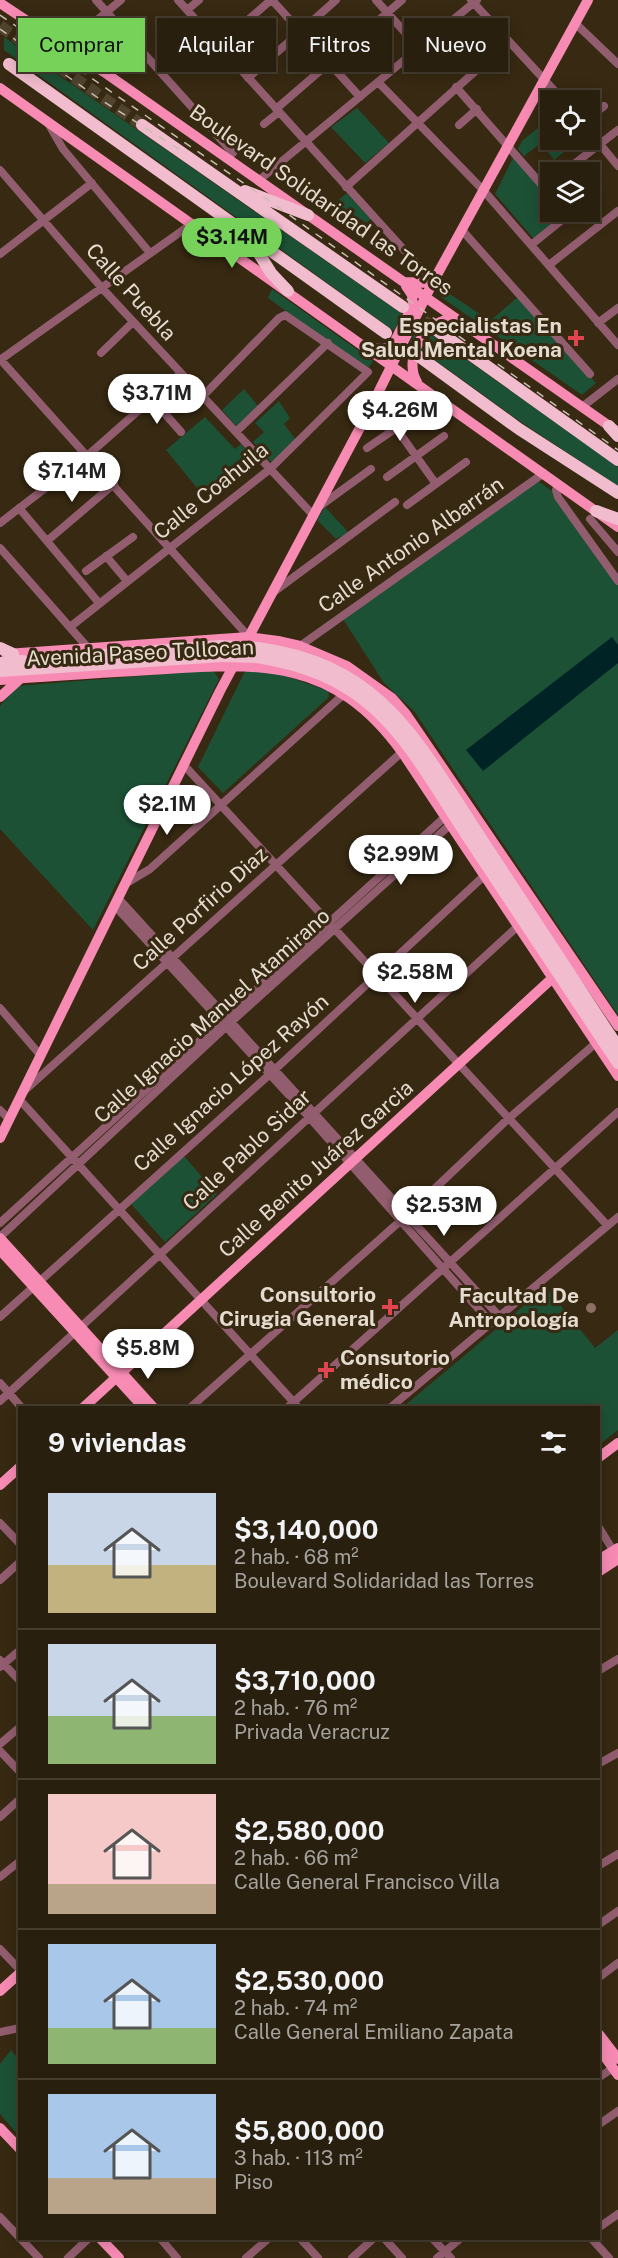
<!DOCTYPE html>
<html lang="es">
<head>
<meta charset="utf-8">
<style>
	body { margin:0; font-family:"Public Sans",sans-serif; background:#312717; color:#f1f3f6; height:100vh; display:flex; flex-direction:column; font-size:22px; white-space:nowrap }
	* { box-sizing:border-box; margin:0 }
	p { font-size:20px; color:#a5a29e }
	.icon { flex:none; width:33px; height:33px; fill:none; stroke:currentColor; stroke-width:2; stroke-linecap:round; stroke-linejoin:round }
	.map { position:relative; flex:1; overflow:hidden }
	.drawer { position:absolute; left:18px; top:1406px; width:582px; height:834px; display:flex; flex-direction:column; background:#291f0e; border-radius:0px; box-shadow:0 3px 15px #0003,0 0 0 2px #453d2e }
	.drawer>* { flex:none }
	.hud { position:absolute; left:18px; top:18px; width:582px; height:54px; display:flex; gap:12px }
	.fabs { position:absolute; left:540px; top:90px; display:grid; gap:12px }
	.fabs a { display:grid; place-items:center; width:60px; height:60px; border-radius:0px; background:#291f0e; box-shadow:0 3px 15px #0003,0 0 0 2px #453d2e; font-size:30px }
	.price { position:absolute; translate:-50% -51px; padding:0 14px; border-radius:21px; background:#fff; color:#222; font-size:20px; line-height:39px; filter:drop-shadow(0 2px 3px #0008) }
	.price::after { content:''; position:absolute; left:50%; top:36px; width:18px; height:14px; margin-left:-9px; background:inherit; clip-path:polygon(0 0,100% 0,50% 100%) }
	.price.on { background:#77d25a; color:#111 }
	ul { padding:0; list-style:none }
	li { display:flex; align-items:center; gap:18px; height:150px; padding:0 30px }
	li+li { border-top:2px solid #453d2e }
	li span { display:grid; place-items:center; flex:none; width:168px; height:120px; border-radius:0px; color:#555 }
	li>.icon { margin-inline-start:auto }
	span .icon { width:72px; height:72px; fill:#fffc; stroke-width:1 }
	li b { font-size:26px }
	h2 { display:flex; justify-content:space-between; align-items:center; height:72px; padding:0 30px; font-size:26px }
	.tag { padding:0 21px; border-radius:0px; background:#291f0e; box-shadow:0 3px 15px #0003,0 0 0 2px #453d2e; font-size:21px; line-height:54px }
	.tag.on { background:#77d25a; color:#111 }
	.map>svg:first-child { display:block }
</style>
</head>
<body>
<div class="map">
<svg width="618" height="2258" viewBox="0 0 618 2258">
	<rect width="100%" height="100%" fill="#372912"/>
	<path fill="#1d5135" d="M 4,37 L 402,314 L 394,331 L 4,50 Z
		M 357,108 L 389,143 L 365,163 L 331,127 Z
		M 550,118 L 550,140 L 578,140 L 554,160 L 541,143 L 524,156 L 518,149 L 522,141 Z
		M 514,156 L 550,197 L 550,212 L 565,214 L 534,239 L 495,194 Z
		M 347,193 L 371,219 L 367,223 L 334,204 Z
		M 272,289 L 373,361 L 367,370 L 268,298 Z
		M 444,290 L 490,321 L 518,297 L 596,383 L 582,395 L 441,297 Z
		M 419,326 L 618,467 L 618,486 L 521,422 L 410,342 Z
		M 244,389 L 258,406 L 238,428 L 222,410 Z
		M 279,401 L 290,418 L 284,424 L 296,440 L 272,463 L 253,442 L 264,432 L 255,423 Z
		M 205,417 L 235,449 L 241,444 L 247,451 L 242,456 L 246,461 L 202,494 L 166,450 Z
		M 538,481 L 552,491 L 618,586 L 618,1015 L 414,711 L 384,683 L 343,619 Z
		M 325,507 L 349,533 L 336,539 L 317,520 Z
		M 213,670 L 219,679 L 93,930 L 0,829 L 0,706 L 17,686 Z
		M 269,670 L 328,691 L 329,697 L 223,793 L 198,767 L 245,671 Z
		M 184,1156 L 217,1194 L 165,1242 L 131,1204 Z
		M 546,1287 L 595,1348 L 618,1330 L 618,1430 L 599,1445 L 598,1407 L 403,1407 Z
		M 11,2050 L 19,2060 L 19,2136 L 0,2114 L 0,2064 Z"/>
	<path fill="#002325" d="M 612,637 L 618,645 L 618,663 L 483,771 L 466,750 Z"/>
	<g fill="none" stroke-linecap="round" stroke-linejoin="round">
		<path stroke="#51442e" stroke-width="12" stroke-dasharray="12 6" stroke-linecap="butt" d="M 0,26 L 142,125
			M 409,310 L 435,329"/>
		<path stroke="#925d6f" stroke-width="8" d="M 96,0 L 233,153
			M 178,0 L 433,282
			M 272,0 L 360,97
			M 376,0 L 419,48
			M 471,0 L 563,100
			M 187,10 L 199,0
			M 575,23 L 618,64
			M 219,45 L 271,0
			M 66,46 L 121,0
			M 248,78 L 336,0
			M 378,82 L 484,191 L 618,345
			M 456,87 L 541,184 L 550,183
			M 276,109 L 402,0
			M 590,117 L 604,106
			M 48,123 L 63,149 L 150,253
			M 264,124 L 279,112
			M 459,125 L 477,109
			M 590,132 L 618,166
			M 0,170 L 101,287 L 313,515
			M 564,172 L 618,130
			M 258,181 L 477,0
			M 346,187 L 508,42
			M 590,197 L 598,190
			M 461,229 L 590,374
			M 531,245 L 572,212
			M 0,254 L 92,183
			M 549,265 L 618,211
			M 598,323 L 618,308
			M 101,353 L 133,322
			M 0,359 L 249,637
			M 0,360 L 193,223
			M 152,399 L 181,432
			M 371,407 L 396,428 L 436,484
			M 582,407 L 618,379
			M 236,432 L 328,343
			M 367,448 L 417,414
			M 387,477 L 444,436
			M 559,484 L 556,490 L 558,497 L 618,581
			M 407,505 L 466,462
			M 320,506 L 371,469
			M 19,508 L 99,603
			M 590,519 L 618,552
			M 0,523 L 87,456 L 181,373
			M 47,541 L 114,484
			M 0,548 L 89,649
			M 106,556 L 127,581
			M 86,571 L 133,537
			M 275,591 L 395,502
			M 70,627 L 270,469 L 368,372 L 285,315 L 279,318 L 203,396
			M 300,646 L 544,473
			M 183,764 L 607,1225
			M 125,884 L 150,869 L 344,694
			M 118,898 L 499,1316
			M 115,906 L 309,1117 L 491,1323
			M 0,1008 L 41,1056
			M 24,1091 L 402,752
			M 19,1099 L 298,1407
			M 0,1110 L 9,1119
			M 0,1223 L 446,816
			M 0,1237 L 231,1022 L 451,824
			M 0,1317 L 269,1075 L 485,875
			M 0,1383 L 21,1407
			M 0,1401 L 518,926
			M 191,1407 L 407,1215 L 508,1119 L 596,1043
			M 288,1407 L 618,1112
			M 391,1407 L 618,1217
			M 0,1523 L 20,1544
			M 598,1526 L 616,1555
			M 0,1580 L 20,1562
			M 0,1660 L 20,1681
			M 0,1667 L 20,1650
			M 598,1671 L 618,1659
			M 0,1744 L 20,1727
			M 0,1751 L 20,1772
			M 598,1764 L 618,1753
			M 0,1817 L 20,1799
			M 598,1866 L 618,1854
			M 0,1877 L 20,1861
			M 598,1925 L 618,1911
			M 0,1949 L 20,1970
			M 598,1978 L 618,1963
			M 0,2032 L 20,2028
			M 598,2078 L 613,2068
			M 598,2125 L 618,2111
			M 0,2217 L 20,2238
			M 598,2228 L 618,2214
			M 20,2238 L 39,2258
			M 160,2238 L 177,2258
			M 300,2238 L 318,2258
			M 384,2238 L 402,2258
			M 432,2238 L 451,2258
			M 591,2238 L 609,2258
			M 68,2258 L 89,2238
			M 246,2258 L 269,2238
			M 352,2258 L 374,2238
			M 437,2258 L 461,2238"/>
		<path stroke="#f78bb3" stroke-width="10" d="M 0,3 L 104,72 L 615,430
			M 0,88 L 618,527
			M 404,282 L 433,283
			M 369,349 L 387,348 L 395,341 L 413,305 L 412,295 L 406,286
			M 417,382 C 402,357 427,317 456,319
			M 6,654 L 249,637 L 278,641 L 300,646 L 347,666 L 392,698 L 406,714 L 618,1026
			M 0,680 C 50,676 100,673 150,670 C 256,663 332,655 402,752 L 618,1076
			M 0,697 L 20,679
			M 0,1138 L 220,691 L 371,407 L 433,282 L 588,0
			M 0,1238 L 153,1407
			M 0,1250 L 143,1407
			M 84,1407 L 558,973
			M 598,1458 L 618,1443
			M 0,1485 L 20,1467
			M 598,1560 L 618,1548
			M 598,1572 L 618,1559
			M 0,1991 L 20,1973
			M 598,2033 L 618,2059
			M 598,2047 L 618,2075
			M 0,2128 L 20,2149
			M 100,2238 L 119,2258"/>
		<path stroke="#f1bccd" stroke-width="12" d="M 9,64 L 386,333
			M 142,125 L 403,307
			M 245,191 L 308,215
			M 250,239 L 271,273 L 288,291
			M 435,329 L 618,460
			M 417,355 L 519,429 L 618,493
			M 609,426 L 618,436
			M 596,511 L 618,519
			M 0,648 L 13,654
			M 258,648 C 381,665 416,739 478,834
			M 257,657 C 380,676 408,746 470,840
			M 49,659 L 221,646
			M 0,663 L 23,661
			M 0,671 L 222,656
			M 610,1035 L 618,1047
			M 604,1042 L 618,1063"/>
		<path stroke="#c9bfb1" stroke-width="1.5" stroke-dasharray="8 8" stroke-linecap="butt" d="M 0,15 L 281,209 L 618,450
			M 0,29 L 101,100 L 182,151"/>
		<path stroke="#f1bccd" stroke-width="12" d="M 221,646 L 258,648
			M 222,656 L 257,657
			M 478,834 L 610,1035
			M 470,840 L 604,1042"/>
	</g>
	<g fill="#e0444e" stroke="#372912" stroke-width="2">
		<path d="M573 329h6v6h6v6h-6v6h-6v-6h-6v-6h6z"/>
		<path d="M387 1298h6v6h6v6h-6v6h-6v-6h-6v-6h6z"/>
		<path d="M323 1361h6v6h6v6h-6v6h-6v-6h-6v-6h6z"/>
	</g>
	<circle fill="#8d6e63" stroke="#372912" stroke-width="2" cx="591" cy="1308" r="6"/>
	<g text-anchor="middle" stroke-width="6" stroke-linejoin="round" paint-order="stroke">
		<g font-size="21" fill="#e5dccf" stroke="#372912">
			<text transform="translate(321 200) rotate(35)" y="7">Boulevard Solidaridad las Torres</text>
			<text transform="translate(131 292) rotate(48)" y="7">Calle Puebla</text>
			<text transform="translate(211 491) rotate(-39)" y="7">Calle Coahuila</text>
			<text transform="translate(411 545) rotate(-35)" y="7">Calle Antonio Albarrán</text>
			<text transform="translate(140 653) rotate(-3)" y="7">Avenida Paseo Tollocan</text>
			<text transform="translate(200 909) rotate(-42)" y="7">Calle Porfirio Diaz</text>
			<text transform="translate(212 1016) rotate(-42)" y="7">Calle Ignacio Manuel Atamirano</text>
			<text transform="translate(231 1083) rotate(-42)" y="7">Calle Ignacio López Rayón</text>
			<text transform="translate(247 1150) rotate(-43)" y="7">Calle Pablo Sidar</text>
			<text transform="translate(316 1169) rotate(-42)" y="7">Calle Benito Juárez Garcia</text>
		</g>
		<g font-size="21" font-weight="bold" fill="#e5dccf" stroke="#372912" text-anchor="end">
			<text x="562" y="333">Especialistas En<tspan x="562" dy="24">Salud Mental Koena</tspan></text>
			<text x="376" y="1302">Consultorio<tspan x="376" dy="24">Cirugia General</tspan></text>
			<text x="579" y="1303">Facultad De<tspan x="579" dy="24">Antropología</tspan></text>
			<text x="340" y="1365" text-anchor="start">Consutorio<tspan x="340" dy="24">médico</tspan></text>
		</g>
	</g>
</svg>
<div class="fabs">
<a><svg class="icon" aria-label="locate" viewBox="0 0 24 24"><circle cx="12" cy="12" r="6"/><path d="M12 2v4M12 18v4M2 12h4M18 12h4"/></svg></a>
<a><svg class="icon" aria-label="layers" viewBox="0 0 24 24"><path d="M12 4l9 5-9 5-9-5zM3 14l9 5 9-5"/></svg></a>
</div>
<b class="price on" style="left:232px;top:269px">$3.14M</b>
<b class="price" style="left:157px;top:425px">$3.71M</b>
<b class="price" style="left:400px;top:442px">$4.26M</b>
<b class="price" style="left:72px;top:503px">$7.14M</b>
<b class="price" style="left:167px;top:836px">$2.1M</b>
<b class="price" style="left:401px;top:886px">$2.99M</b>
<b class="price" style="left:415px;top:1004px">$2.58M</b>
<b class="price" style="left:444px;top:1237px">$2.53M</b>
<b class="price" style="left:148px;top:1380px">$5.8M</b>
<div class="hud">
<a class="tag on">Comprar</a>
<a class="tag">Alquilar</a>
<a class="tag">Filtros</a>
<a class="tag">Nuevo</a>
</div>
<section class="drawer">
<h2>9 viviendas<svg class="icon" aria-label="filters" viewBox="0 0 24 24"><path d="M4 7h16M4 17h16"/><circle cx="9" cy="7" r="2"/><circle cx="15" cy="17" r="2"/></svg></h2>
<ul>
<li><span style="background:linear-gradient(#c9d6e8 60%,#c2b280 0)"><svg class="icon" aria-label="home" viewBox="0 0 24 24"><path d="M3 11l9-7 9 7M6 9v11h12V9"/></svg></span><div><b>$3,140,000</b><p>2 hab. · 68 m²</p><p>Boulevard Solidaridad las Torres</p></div></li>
<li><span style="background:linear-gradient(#c9d6e8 60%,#8fb573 0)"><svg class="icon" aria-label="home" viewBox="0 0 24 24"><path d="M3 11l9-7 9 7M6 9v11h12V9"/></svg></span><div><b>$3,710,000</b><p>2 hab. · 76 m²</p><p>Privada Veracruz</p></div></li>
<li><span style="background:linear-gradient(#f6c9c9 75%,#b9a48a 0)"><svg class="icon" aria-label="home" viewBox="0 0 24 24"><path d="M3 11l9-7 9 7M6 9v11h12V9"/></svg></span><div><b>$2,580,000</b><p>2 hab. · 66 m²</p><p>Calle General Francisco Villa</p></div></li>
<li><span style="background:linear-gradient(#a9c7e8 70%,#8fb573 0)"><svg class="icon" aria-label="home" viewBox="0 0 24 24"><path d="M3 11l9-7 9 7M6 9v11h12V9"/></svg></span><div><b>$2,530,000</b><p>2 hab. · 74 m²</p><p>Calle General Emiliano Zapata</p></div></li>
<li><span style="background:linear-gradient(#a9c7e8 70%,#b9a48a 0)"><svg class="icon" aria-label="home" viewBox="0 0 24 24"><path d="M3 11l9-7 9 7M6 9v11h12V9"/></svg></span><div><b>$5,800,000</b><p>3 hab. · 113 m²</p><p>Piso</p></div></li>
</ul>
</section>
</div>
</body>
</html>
